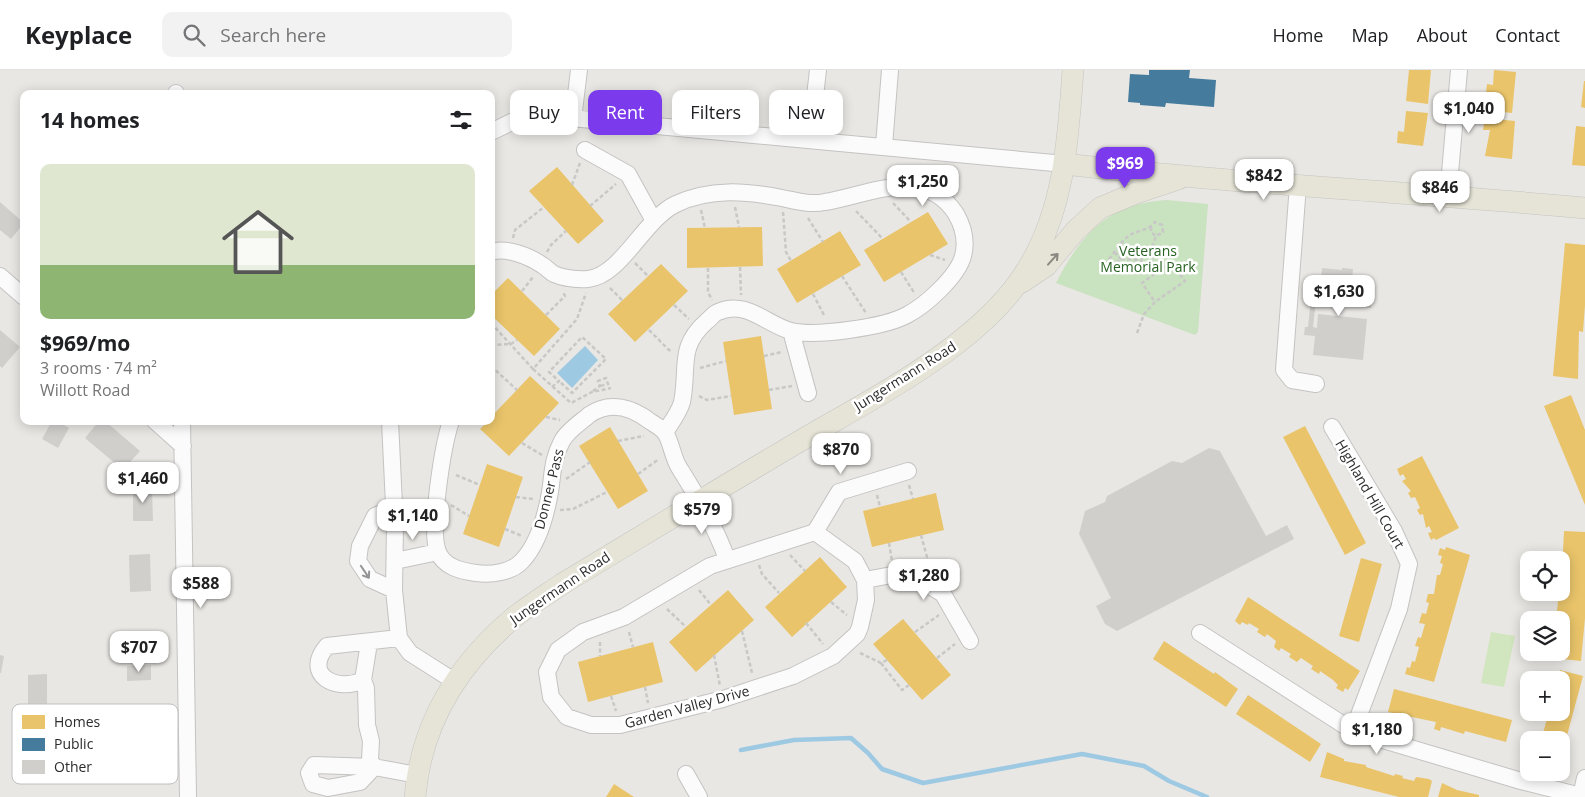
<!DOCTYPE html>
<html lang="en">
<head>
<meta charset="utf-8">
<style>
	body { margin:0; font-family:"Open Sans",sans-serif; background:#f2f2f2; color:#202124; height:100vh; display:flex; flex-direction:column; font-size:19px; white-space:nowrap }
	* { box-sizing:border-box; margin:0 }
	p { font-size:16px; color:#757577 }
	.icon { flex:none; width:28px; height:28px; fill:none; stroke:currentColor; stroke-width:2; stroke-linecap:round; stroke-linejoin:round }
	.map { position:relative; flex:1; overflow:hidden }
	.side { position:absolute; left:20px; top:20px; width:475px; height:335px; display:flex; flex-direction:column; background:#fff; border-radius:10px; box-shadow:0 2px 12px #0003 }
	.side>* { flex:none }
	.guide { position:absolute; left:510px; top:20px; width:475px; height:45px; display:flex; gap:10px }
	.buttons { position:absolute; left:1520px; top:481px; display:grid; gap:10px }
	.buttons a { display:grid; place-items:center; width:50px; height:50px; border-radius:10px; background:#fff; box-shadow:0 2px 12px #0003; font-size:25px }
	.price { position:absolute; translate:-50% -42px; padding:0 11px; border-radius:10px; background:#fff; color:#222; font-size:16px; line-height:32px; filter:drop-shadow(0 1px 2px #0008) }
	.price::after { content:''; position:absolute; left:50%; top:30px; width:15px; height:11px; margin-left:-8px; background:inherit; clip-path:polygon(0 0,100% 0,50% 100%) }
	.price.active { background:#7c3aed; color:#fff }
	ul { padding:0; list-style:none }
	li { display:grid; align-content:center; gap:10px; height:265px; padding:0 20px }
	li span { display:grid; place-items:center; height:155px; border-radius:10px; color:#555 }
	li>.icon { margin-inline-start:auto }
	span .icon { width:90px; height:90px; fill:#fffc; stroke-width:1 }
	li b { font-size:21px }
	h2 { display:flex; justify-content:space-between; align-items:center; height:60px; padding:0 20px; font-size:21px }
	.tag { padding:0 18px; border-radius:10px; background:#fff; box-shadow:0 2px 12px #0003; font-size:18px; line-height:45px }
	.tag.active { background:#7c3aed; color:#fff }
	header { display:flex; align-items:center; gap:30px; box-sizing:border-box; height:70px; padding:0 25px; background:#fff; border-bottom:1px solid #e0e0e0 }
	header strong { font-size:24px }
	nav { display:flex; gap:28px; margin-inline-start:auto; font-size:18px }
	.search { width:350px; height:45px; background:#f2f2f2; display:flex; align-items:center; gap:12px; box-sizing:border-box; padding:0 18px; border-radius:10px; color:#757577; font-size:19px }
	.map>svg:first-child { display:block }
</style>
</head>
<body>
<header>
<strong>Keyplace</strong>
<div class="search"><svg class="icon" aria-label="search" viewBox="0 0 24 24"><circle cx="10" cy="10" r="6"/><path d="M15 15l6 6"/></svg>Search here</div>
<nav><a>Home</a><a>Map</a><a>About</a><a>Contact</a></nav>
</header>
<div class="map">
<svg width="1585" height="727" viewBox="0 0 1585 727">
	<rect width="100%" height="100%" fill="#e9e7e3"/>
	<path fill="#c9e2bf" d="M 1167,130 L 1208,134 L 1198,262 L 1195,265 L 1056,213 C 1081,164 1108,133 1167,130 Z"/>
	<path fill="#d1e5be" d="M 1491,562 L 1515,566 L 1504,617 L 1481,613 Z"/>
	<path fill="#9ec9e3" d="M 585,276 L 598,290 L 572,318 L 557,303 Z"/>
	<path fill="#e9c46a" d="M 1409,0 L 1431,0 L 1428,34 L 1406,31 Z
		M 1494,0 L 1516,2 L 1512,43 L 1484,40 L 1487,14 L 1493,15 Z
		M 1584,11 L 1585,11 L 1585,38 L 1581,37 Z
		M 1406,41 L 1428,43 L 1423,76 L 1397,73 L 1398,61 L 1404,62 Z
		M 1485,48 L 1515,51 L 1512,89 L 1485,86 L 1490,60 L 1483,60 Z
		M 1576,56 L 1585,57 L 1585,96 L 1572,95 Z
		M 557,97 L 604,151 L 578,174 L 529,121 Z
		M 928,142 L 948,174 L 884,212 L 864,180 Z
		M 762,157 L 763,196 L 687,198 L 687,158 Z
		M 840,161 L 861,195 L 797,233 L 777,199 Z
		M 1565,173 L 1585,175 L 1585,235 L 1583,262 L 1579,261 L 1578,309 L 1553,306 Z
		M 661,194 L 688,221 L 635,272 L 608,244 Z
		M 508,208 L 560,259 L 534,286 L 491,245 L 491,225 Z
		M 761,266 L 772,339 L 734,345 L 723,272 Z
		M 530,306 L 559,333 L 509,386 L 480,359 L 488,351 L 491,351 L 491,347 Z
		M 1571,325 L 1585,360 L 1585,435 L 1544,336 Z
		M 1305,356 L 1366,473 L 1345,485 L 1283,367 Z
		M 610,357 L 648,421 L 618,439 L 579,376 Z
		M 1422,386 L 1459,458 L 1436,470 L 1434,468 L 1431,470 L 1428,463 L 1432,462 L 1429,456 L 1426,458 L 1423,444 L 1420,445 L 1417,440 L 1420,438 L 1415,427 L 1411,428 L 1408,423 L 1411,421 L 1402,411 L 1406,409 L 1403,404 L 1400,406 L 1397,399 Z
		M 487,394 L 523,407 L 499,477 L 463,464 Z
		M 936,423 L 944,460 L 872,477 L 863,441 Z
		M 1564,461 L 1585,462 L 1585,548 L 1581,591 L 1553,588 L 1553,582 L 1561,582 L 1561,550 L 1556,550 L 1559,522 L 1561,522 Z
		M 1446,477 L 1470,485 L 1434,612 L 1405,604 L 1407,597 L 1410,598 L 1412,591 L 1415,592 L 1419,577 L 1415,576 L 1418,567 L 1421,568 L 1425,554 L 1419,553 L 1422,543 L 1426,544 L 1429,533 L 1426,532 L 1428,524 L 1434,524 L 1437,505 L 1440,505 L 1443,494 L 1440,493 L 1442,486 L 1438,485 L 1440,478 L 1445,480 Z
		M 820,487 L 847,517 L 792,567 L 765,537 Z
		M 1361,488 L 1382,494 L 1359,572 L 1339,566 Z
		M 728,520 L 754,550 L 696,602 L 669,572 Z
		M 1248,527 L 1360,601 L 1348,620 L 1345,618 L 1343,622 L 1336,618 L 1338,615 L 1333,610 L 1320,601 L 1319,604 L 1311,599 L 1313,596 L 1301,588 L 1297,592 L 1289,587 L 1291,584 L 1281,578 L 1279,581 L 1274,577 L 1276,571 L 1267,564 L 1265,567 L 1257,562 L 1259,559 L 1249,553 L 1248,555 L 1242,552 L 1240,555 L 1235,551 Z
		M 903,549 L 951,605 L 922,630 L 873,574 Z
		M 1164,571 L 1214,604 L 1215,602 L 1238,619 L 1226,637 L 1153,589 Z
		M 653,572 L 663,612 L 588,632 L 578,592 Z
		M 1560,600 L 1583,606 L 1562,684 L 1561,670 L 1541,670 L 1549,642 L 1561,642 L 1561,610 L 1557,610 Z
		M 1394,619 L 1512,650 L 1506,672 L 1465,661 L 1464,664 L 1441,657 L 1440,661 L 1434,659 L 1436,652 L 1388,642 Z
		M 1248,625 L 1321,674 L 1310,692 L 1236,644 Z
		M 1327,682 L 1344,689 L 1344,691 L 1366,695 L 1366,697 L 1394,706 L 1395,704 L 1403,706 L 1402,708 L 1414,711 L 1416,707 L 1429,709 L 1432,711 L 1428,727 L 1399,727 L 1320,707 Z
		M 1442,713 L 1457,720 L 1479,725 L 1479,727 L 1438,727 Z
		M 614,714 L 634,727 L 606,727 Z"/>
	<path fill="#457b9d" d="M 1149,0 L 1190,0 L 1189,8 L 1216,10 L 1214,37 L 1166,33 L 1165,37 L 1140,35 L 1140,33 L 1128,32 L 1130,4 L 1149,5 Z"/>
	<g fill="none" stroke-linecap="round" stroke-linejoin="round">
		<path stroke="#9ec9e3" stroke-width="4.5" d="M 741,680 L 794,670 L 851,668 L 868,683 L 882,699 L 923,713 L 1082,684 L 1144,696 L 1169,711 L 1207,727"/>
	</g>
	<path fill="#d1cfcc" d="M 0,132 L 24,153 L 11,169 L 0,160 Z
		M 1322,198 L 1342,200 L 1342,198 L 1353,199 L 1352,212 L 1348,211 L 1348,217 L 1373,220 L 1371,238 L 1318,233 L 1319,230 L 1316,230 L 1313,257 L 1317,258 L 1318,244 L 1367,249 L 1363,290 L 1313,285 L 1315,266 L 1304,265 L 1305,257 L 1308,257 L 1311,228 L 1308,228 L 1309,221 L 1320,222 Z
		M 0,260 L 20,277 L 2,298 L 0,296 Z
		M 52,351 L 57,351 L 69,358 L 58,378 L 42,369 Z
		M 99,351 L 105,351 L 140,381 L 123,400 L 85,368 Z
		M 1209,378 L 1220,381 L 1266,466 L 1287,455 L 1294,469 L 1117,561 L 1105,554 L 1096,536 L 1111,528 L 1079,464 L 1085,441 L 1105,432 L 1107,426 L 1172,391 L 1182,393 Z
		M 152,416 L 153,451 L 133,451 L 133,417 Z
		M 150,484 L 151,521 L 130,522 L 129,485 Z
		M 120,566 L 154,566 L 154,591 L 121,592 Z
		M 0,585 L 4,586 L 1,603 L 0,603 Z
		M 151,595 L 151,610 L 127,611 L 127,596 Z
		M 47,604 L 47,634 L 28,635 L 28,605 Z"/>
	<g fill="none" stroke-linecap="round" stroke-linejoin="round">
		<g stroke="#c4c3c2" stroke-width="18">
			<path id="minor" d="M 176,23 L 176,24
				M 573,49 L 579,0
				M 491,62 L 528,44 L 1065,94
				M 810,70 L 818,0
				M 884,76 L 890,0
				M 585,80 L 628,104 L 654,151
				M 1298,115 L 1284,300 L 1292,310 L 1316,314
				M 1448,126 L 1459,0
				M 491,182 C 506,177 529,186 542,195 C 546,197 550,202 554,204 C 563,208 578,210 588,209 C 621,206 644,149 676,134 C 710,118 746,121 782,128 C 797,131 809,135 825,132 C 868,125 925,95 956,144 C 964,158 967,171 963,186 C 958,206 926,235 907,245 C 885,257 816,267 791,261 C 767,255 746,229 718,242 C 714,243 710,249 707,251 C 677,277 689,298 682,332 C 679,343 671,353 665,362
				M 0,206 L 24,227
				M 791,261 L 808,323
				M 155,351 L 183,376
				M 182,351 L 188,727
				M 390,351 L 395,456 L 394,520 L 399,568 L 410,583 L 454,611
				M 451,351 C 443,375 429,460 438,482 C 444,497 461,501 476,503 C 490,505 511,503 522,491 C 538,474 546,445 550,422 C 553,403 552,390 562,371 C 567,361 581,352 589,345 C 610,330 633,338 651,352 C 656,355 663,359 666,364 C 672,375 673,389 680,399 C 698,428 715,456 727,489
				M 1332,357 L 1394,461 L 1409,494 L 1399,539 L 1353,661
				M 815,462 L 855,491 L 865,510 L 866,530 L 860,557 L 857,564 L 833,586 L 793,606 L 723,629 L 620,655 L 591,655 L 567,647 L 551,627 L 547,602 L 558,580 L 583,562 L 624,547 L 710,496 Z
				M 815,462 L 839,422 L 908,401
				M 395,491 L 438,482
				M 865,510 L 897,504 L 922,511 L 943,524 L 970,571
				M 394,520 L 370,509 L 358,491 L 360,476 L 375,446 L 395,437
				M 1200,563 L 1353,661 L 1521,711 L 1585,727
				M 369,573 L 363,610 C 337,623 302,605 327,576 L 399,568
				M 363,610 L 366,618 L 367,655 L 371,671 L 370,690 L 374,697 L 417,705
				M 314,695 L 374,697 L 360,712 L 328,718 L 313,714 L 309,703 Z
				M 686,704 L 699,727
				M 1581,727 L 1585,708"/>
		</g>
		<g stroke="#c5c4c2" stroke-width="22">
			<path id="major" d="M 1065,94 C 1238,114 1412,122 1585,138
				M 1022,212 L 1046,196 L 1076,160 L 1100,138 L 1136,123 L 1178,109
				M 415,727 C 421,653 457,596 512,549 C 528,536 546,525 562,514 C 640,467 717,420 795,374 C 872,328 981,276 1028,198 C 1065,137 1068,69 1073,0"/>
		</g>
		<path stroke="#c8c8c7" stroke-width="2.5" stroke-dasharray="4 2.5" stroke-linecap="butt" d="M 572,115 L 580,93
			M 893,133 L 911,152
			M 590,136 L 616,114
			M 735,137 L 739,157
			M 701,140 L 705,158
			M 856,141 L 883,169
			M 783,142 L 786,182 L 791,191
			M 808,148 L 823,172
			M 1151,157 L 1151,162 L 1156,166
			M 513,168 L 515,160 L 544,137
			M 547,182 L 551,175 L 566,161
			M 1114,183 L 1119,185 L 1120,189
			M 930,185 L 945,190
			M 1141,190 L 1144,183 L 1150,183
			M 635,193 L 648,206
			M 1151,194 L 1154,189 L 1150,183 L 1156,166 L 1163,162 L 1162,155 L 1155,152 C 1149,160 1139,160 1130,165 C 1121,171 1116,181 1109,189 L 1115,194 L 1120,189 L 1141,190 L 1144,195 L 1151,194 L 1156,202
			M 740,197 L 741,225
			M 708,198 L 708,222 L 712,230
			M 901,202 L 915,224
			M 842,206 L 866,243
			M 610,218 L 623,231
			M 522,221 L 533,207
			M 813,224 L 825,247
			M 674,235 L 689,249
			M 546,245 L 565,226 L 563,222
			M 491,253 L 533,299 L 577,249 L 586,223
			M 649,260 L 669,280 L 673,281
			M 1137,263 L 1144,244 L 1155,232 L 1142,213 L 1171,192 L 1185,211 L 1155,232
			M 491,275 L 511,274 L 517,270
			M 764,286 L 782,282
			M 491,296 L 517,320
			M 700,298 L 726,291
			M 533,299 L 571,333 L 592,322 L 611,318
			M 552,317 L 559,311 L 549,302 L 582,267 L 606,289 L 572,323 L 559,311
			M 769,320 L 792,316
			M 593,321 L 600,316 L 598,311 L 606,308 L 608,314 L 600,316
			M 699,326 L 707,330 L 731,326
			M 491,341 L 495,344
			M 546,347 L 560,350
			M 618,371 L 644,366
			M 522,373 L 542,385
			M 638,404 L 659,389
			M 456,405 L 480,415
			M 566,409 L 590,392
			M 909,415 L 913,429
			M 877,425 L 880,437
			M 516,427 L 534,429
			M 451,435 L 469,446
			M 560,440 L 573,439 L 607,422
			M 505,459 L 522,466
			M 921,465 L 927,487 L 925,498
			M 889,473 L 892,491
			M 790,485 L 805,501
			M 759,495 L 762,504 L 779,523
			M 699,520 L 711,535
			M 831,532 L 847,545
			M 667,539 L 686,557
			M 806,553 L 823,574
			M 742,561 L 752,603
			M 629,562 L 633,577
			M 915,562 L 939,545
			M 600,572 L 600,586
			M 860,583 L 881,593 L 887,590
			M 714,585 L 720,616
			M 937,588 L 955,574
			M 881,593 L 902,620 L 909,615
			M 645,617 L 648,633
			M 611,626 L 616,641"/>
		<use href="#minor" stroke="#fcfbfb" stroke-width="16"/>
		<use href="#major" stroke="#e6e4d6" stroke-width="21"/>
	</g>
	<defs><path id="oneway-shaft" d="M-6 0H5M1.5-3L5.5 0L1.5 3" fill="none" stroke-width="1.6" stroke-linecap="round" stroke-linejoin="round" transform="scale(1.25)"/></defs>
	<use stroke="#898881" href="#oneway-shaft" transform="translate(1053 189) rotate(-48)"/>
	<use stroke="#949494" href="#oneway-shaft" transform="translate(365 502) rotate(56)"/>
	<g text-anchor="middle" stroke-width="5" stroke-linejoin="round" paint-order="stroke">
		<g font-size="14" fill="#286222" stroke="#fff">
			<text x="1148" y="186">Veterans<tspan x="1148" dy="16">Memorial Park</tspan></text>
		</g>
		<g font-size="14" fill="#2c2c2c" stroke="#fff">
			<text transform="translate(905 306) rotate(-32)" y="5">Jungermann Road</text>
			<text transform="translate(549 419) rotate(-76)" y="5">Donner Pass</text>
			<text transform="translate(1370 424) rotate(60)" y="5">Highland Hill Court</text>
			<text transform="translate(560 518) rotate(-34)" y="5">Jungermann Road</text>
			<text transform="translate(687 637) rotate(-15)" y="5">Garden Valley Drive</text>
		</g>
	</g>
	<rect x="12" y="634" width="166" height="80" rx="8" fill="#fff" stroke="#c0c0c0" stroke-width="1"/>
	<rect x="22" y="645" width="23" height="14" fill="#e9c46a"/>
	<rect x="22" y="668" width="23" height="13" fill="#457b9d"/>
	<rect x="22" y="690" width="23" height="14" fill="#d1cfcc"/>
	<g font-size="14" fill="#2c2c2c">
		<text x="54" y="657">Homes</text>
		<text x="54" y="679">Public</text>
		<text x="54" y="702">Other</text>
	</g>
</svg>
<div class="buttons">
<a><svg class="icon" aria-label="locate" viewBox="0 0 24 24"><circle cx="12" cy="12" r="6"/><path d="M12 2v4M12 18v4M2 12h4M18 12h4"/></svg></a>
<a><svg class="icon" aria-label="layers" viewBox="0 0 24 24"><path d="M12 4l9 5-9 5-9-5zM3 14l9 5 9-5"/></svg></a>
<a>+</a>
<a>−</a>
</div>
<b class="price" style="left:1469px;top:64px">$1,040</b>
<b class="price active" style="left:1125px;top:119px">$969</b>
<b class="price" style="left:1264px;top:131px">$842</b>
<b class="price" style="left:923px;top:137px">$1,250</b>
<b class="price" style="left:1440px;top:143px">$846</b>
<b class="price" style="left:1339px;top:247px">$1,630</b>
<b class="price" style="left:841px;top:405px">$870</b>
<b class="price" style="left:143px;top:434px">$1,460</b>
<b class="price" style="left:702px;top:465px">$579</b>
<b class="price" style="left:413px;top:471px">$1,140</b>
<b class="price" style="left:924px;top:531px">$1,280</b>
<b class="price" style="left:201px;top:539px">$588</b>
<b class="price" style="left:139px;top:603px">$707</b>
<b class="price" style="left:1377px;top:685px">$1,180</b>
<div class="guide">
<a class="tag">Buy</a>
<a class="tag active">Rent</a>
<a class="tag">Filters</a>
<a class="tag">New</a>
</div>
<section class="side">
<h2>14 homes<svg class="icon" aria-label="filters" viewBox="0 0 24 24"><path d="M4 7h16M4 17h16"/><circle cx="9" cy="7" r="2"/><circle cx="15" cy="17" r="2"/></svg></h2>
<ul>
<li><span style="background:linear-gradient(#dfe7d0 65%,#8fb573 0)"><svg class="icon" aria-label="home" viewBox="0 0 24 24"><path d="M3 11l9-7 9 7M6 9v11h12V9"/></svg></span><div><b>$969/mo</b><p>3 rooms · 74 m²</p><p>Willott Road</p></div></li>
</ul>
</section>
</div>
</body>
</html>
